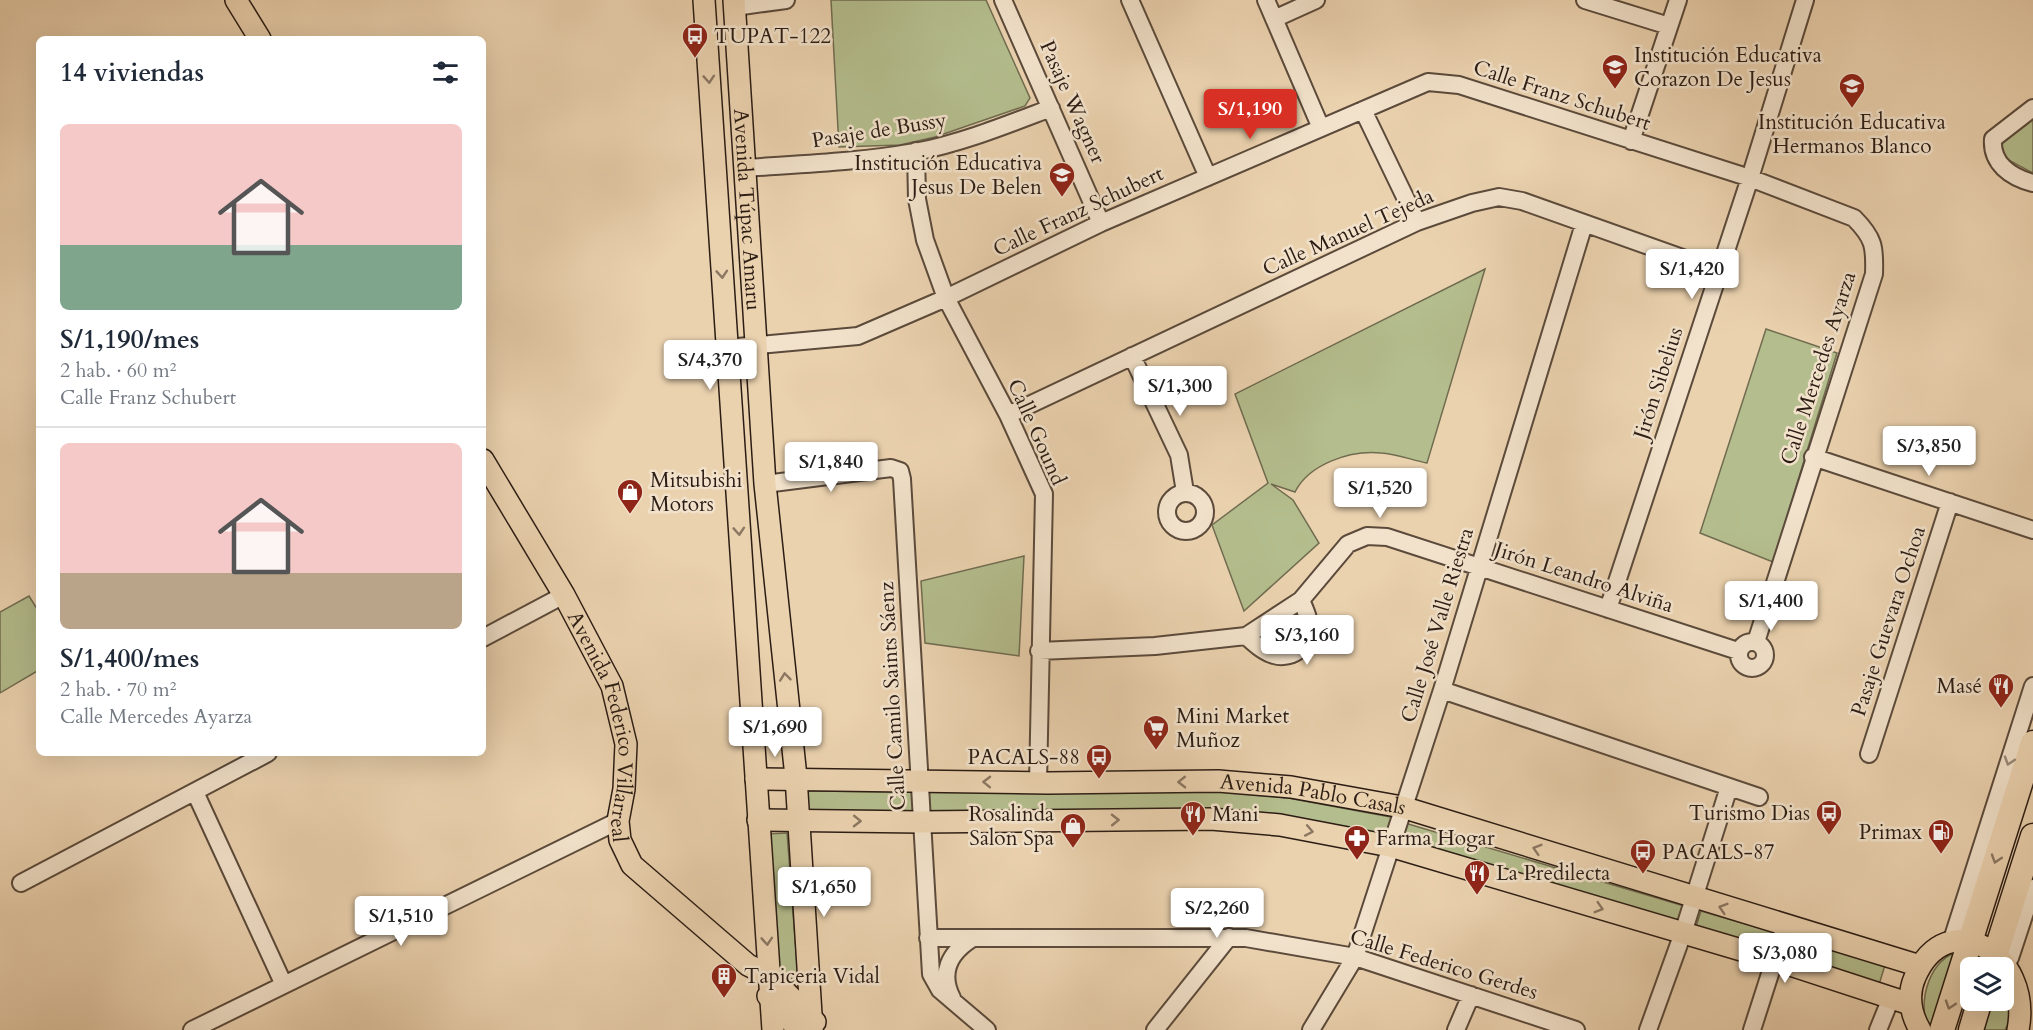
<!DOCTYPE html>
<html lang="es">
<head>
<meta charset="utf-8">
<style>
	body { margin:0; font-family:Cardo,serif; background:#f2f2f3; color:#1f2937; height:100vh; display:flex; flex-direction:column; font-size:22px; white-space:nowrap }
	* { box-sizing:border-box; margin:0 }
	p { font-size:20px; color:#747a83 }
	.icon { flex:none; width:33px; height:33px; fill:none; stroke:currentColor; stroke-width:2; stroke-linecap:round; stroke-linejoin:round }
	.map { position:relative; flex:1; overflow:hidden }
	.drawer { position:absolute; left:36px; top:36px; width:450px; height:720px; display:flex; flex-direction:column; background:#fff; border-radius:9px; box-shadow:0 6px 24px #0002 }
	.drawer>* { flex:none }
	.tools { position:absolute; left:1960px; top:957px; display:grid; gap:12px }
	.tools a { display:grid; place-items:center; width:54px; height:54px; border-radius:9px; background:#fff; box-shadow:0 6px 24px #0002; font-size:30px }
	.price { position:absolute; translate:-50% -51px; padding:0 14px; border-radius:6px; background:#fff; color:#222; font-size:20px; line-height:39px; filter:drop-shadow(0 2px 3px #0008) }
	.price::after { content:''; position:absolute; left:50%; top:36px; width:18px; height:14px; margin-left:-9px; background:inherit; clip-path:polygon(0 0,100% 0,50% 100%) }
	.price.selected { background:#d93025; color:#fff }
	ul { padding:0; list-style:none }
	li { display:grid; align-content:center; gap:12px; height:318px; padding:0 24px }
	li+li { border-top:2px solid #e0e1e3 }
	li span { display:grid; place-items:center; height:186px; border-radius:9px; color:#555 }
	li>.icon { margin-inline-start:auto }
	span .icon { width:108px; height:108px; fill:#fffc; stroke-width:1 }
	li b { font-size:26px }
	h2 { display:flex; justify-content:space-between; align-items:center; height:72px; padding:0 24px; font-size:26px }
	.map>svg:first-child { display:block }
</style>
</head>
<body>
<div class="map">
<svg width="2033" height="1030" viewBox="0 0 2033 1030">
	<rect width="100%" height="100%" fill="#ebd2af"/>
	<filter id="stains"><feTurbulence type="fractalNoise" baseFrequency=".00333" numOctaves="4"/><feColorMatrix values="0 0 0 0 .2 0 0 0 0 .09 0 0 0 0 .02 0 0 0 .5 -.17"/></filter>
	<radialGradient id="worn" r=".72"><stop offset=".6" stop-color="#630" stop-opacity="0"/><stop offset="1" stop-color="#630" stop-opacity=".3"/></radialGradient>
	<path fill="#b4bd8d" stroke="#706c50" stroke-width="1.5" d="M 831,0 L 986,0 L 1030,98 L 1025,106 L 935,137 L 900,145 L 839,147 Z
		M 2033,103 L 2033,173 L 2001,156 L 1996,135 Z
		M 1485,269 L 1427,463 C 1412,460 1396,454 1381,453 C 1350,450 1309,464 1295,492 L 1271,484 L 1293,500 L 1319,543 L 1244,611 L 1212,525 L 1268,483 L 1235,394 Z
		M 1766,329 L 1837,353 L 1773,562 L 1700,533 Z
		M 1024,556 L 1019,656 L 925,643 L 921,581 Z
		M 29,596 L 39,612 L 39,670 L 0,693 L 0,612 Z
		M 806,791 L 917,792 L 917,816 L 806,815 Z
		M 1213,791 L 1288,798 L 1396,818 L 1388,841 L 1248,813 L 930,819 L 927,792 Z
		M 1405,823 L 1684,906 L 1678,926 L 1399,843 Z
		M 787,833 L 798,978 L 778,980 L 766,834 Z
		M 1701,911 L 1885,965 L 1878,988 L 1694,933 Z
		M 1962,950 L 1939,1030 L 1928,1030 C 1918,1000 1928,959 1962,950 Z
		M 2004,968 L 2014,1012 L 2005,1030 L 1983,1030 L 1991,1001 L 2004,1000 Z"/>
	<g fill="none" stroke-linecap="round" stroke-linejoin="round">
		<g stroke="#5b4a3b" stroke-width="20">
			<path id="minor" d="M 1003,0 L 1101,223
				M 1130,0 L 1208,177
				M 1266,0 L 1321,128
				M 1585,0 L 1669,26
				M 735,7 L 786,0
				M 1274,19 L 1316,0
				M 2033,108 L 1993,139 C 1991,163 2010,177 2033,183
				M 1363,110 L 1417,222
				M 1631,141 L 1678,0
				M 916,151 L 917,199 L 925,240 L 946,298 L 1008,415 L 1044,494 L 1038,783
				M 745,168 C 802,164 859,162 915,152 C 962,143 1006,125 1051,108
				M 727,348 L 858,336 L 946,298 L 1101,223 L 1428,82 L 1459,85 L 1750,178 L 1854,218 C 1874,238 1875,247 1874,274 L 1756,642
				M 1132,356 L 1179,455 L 1185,492
				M 1008,415 L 1417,222 L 1472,203 L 1499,197 L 1522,201 L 1719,271
				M 1813,457 L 2033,530
				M 765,484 L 891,468 L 900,471 L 902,479 L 931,974 L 940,990 L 987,1030
				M1167 512a19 19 0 1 1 38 0a19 19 0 1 1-38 0Z
				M 1608,609 L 1750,178 L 1805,0
				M 1246,636 C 1254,643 1263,652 1274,655 C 1293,661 1314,643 1309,623 C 1308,615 1304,607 1301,600
				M 483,638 L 564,595
				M1739 655a13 13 0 1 1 26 0a13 13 0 1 1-26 0Z
				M 1039,651 L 1155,646 L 1246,636 L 1301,600 L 1348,544 L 1367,536 L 1387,537 L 1738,651
				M 1442,690 L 1759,797
				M 1869,754 L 1950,502
				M 195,792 L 284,985
				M 21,883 L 268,753
				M 928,938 L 1246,938 L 1355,957 L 1576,1030
				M 1951,943 L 2033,686
				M 2010,958 L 2033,888
				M 952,998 C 939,973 950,952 973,938
				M 192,1030 L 618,821
				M 1155,1030 L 1229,937
				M 1311,1030 L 1355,957 L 1442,690 L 1584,224
				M 1456,1030 L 1471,995
				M 1648,1030 L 1683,933 L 1729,787
				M 1752,1030 L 1785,927
				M 1878,1030 L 1891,998"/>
		</g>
		<g stroke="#2b1c14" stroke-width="24">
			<g id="major">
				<path d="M 236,0 L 260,39"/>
				<path d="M 704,0 L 773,1030"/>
				<path id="s1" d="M 734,0 L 765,484 L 796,777 L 812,1030"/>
				<path id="s2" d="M 483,460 L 564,595 L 612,686 L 626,744 L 624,789 L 618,821 L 620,840 L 632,865 L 748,965 L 770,976 L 815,1022"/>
				<path id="s3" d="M 756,779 L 1048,783 L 1218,781 L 1291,787 L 1402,807 L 1920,966"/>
				<path d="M 758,820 L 921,822 L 1211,819 L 1280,825 L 1390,846 L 1775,960 L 1910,1004"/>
				<path d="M 768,996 L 799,1030"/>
				<path d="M 1920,1030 C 1911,1014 1907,995 1915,977 C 1947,903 2033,953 2018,1030"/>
			</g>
		</g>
		<g stroke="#2b1c14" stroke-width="27">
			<path id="highway" d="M 1991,968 L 2033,836
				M 1942,1030 L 2033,743
				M 1971,1030 L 1980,1000"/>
		</g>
		<use href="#minor" stroke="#f2e2cb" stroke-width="16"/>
		<use href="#major" stroke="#ebd2af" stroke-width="21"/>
		<use href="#highway" stroke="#ebd2af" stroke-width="24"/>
	</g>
	<defs><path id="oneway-chevron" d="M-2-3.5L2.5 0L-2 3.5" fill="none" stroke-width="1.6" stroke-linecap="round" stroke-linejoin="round" transform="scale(1.5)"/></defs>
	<g stroke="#8b7762">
		<use href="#oneway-chevron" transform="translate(709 79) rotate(86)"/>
		<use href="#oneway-chevron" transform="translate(722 274) rotate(86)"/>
		<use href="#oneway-chevron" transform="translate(739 531) rotate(86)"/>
		<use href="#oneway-chevron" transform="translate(785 677) rotate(-96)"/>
		<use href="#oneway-chevron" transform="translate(987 782) rotate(-179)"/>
		<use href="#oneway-chevron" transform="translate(1182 782) rotate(179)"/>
		<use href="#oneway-chevron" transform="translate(1115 820) rotate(-1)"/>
		<use href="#oneway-chevron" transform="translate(857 821) rotate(1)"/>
		<use href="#oneway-chevron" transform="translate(1309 831) rotate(11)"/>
		<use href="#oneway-chevron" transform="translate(1537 849) rotate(-163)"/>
		<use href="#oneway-chevron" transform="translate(1996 859) rotate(108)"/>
		<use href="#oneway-chevron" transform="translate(1599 908) rotate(17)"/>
		<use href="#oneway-chevron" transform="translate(1723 908) rotate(-163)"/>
		<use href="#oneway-chevron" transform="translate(767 941) rotate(86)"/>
		<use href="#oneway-chevron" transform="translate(1950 1005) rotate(108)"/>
	</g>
	<use stroke="#988979" href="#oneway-chevron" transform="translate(2009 761) rotate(108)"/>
	<defs>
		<g id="bus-pin" transform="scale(1.35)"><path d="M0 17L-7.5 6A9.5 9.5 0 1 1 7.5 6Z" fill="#8f2418" stroke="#f2e2cb"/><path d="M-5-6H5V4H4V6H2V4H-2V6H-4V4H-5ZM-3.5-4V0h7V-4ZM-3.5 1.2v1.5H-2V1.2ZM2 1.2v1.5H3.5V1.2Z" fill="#fff"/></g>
		<g id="school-pin" transform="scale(1.35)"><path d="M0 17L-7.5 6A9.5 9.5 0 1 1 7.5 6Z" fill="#8f2418" stroke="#f2e2cb"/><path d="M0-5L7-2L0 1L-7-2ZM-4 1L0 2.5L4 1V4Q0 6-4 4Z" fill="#fff"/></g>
		<g id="shop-pin" transform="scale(1.35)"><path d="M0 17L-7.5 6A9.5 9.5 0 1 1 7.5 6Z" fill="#8f2418" stroke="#f2e2cb"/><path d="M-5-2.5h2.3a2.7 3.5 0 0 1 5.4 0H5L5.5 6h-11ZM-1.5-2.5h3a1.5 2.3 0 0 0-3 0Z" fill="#fff"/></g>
		<g id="restaurant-pin" transform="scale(1.35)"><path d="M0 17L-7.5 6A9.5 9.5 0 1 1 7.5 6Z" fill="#8f2418" stroke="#f2e2cb"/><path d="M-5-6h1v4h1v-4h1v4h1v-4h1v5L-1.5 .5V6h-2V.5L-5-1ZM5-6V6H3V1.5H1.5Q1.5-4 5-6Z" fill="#fff"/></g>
		<g id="supermarket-pin" transform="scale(1.35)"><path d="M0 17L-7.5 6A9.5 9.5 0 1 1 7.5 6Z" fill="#8f2418" stroke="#f2e2cb"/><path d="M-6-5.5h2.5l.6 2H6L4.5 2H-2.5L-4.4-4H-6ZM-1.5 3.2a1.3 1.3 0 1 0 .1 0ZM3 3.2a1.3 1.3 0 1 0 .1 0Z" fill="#fff"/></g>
		<g id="fuel-pin" transform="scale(1.35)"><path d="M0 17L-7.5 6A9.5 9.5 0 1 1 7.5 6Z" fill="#8f2418" stroke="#f2e2cb"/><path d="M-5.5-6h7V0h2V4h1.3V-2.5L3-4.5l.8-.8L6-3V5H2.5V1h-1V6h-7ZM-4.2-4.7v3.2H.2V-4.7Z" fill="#fff"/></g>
		<g id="pharmacy-pin" transform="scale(1.35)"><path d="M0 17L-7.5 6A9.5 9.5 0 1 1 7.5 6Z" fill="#8f2418" stroke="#f2e2cb"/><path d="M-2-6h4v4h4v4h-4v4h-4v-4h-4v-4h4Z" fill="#fff"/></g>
		<g id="building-pin" transform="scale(1.35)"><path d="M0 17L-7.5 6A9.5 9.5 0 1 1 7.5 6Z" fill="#8f2418" stroke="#f2e2cb"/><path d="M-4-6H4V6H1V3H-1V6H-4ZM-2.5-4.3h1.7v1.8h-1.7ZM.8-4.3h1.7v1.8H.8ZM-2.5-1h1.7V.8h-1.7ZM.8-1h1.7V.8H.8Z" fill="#fff"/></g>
	</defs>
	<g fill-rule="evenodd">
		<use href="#bus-pin" x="695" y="36"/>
		<use href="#school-pin" x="1615" y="67"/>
		<use href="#school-pin" x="1852" y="86"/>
		<use href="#school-pin" x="1062" y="175"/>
		<use href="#shop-pin" x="630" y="492"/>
		<use href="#restaurant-pin" x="2001" y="686"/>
		<use href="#supermarket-pin" x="1156" y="728"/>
		<use href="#bus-pin" x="1099" y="757"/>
		<use href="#bus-pin" x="1829" y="813"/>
		<use href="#restaurant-pin" x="1193" y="814"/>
		<use href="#shop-pin" x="1073" y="826"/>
		<use href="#fuel-pin" x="1941" y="832"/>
		<use href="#pharmacy-pin" x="1357" y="838"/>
		<use href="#bus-pin" x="1643" y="852"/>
		<use href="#restaurant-pin" x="1477" y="873"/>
		<use href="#building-pin" x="724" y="976"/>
	</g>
	<g text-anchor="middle" stroke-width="5" stroke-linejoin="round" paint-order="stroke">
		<g font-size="21" fill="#2b1c14" stroke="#f2e2cb" text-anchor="start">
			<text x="714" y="43">TUPAT-122</text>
			<text x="1634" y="62">Institución Educativa<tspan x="1634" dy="24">Corazon De Jesus</tspan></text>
			<text x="1852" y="129" text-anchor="middle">Institución Educativa<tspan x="1852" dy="24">Hermanos Blanco</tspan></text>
			<text x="1042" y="170" text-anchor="end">Institución Educativa<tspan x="1042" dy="24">Jesus De Belen</tspan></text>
			<text x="650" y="487">Mitsubishi<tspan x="650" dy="24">Motors</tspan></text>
			<text x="1982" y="693" text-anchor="end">Masé</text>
			<text x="1176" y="723">Mini Market<tspan x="1176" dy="24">Muñoz</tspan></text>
			<text x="1080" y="764" text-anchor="end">PACALS-88</text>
			<text x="1810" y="820" text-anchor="end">Turismo Dias</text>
			<text x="1054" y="821" text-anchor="end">Rosalinda<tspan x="1054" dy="24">Salon Spa</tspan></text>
			<text x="1212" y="821">Mani</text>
			<text x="1922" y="839" text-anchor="end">Primax</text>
			<text x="1376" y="845">Farma Hogar</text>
			<text x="1662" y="859">PACALS-87</text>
			<text x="1496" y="880">La Predilecta</text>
			<text x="744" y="983">Tapiceria Vidal</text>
		</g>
		<g font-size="21" fill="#2b1c14" stroke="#f2e2cb">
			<text transform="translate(1562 95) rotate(18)" y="7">Calle Franz Schubert</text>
			<text transform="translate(1073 102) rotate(66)" y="7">Pasaje Wagner</text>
			<text transform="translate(879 130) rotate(-9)" y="7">Pasaje de Bussy</text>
			<text dy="7" stroke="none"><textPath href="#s1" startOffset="210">Avenida Túpac Amaru</textPath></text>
			<text transform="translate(1078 211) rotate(-25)" y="7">Calle Franz Schubert</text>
			<text transform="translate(1348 232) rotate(-24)" y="7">Calle Manuel Tejeda</text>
			<text transform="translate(1818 368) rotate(-72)" y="7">Calle Mercedes Ayarza</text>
			<text transform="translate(1658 383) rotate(-72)" y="7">Jirón Sibelius</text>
			<text transform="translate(1037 432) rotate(66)" y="7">Calle Gound</text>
			<text transform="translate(1584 577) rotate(18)" y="7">Jirón Leandro Alviña</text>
			<text transform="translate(1888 621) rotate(-72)" y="7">Pasaje Guevara Ochoa</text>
			<text transform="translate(1437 625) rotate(-73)" y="7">Calle José Valle Riestra</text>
			<text transform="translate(892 696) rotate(-93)" y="7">Calle Camilo Saints Sáenz</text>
			<text dy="7" stroke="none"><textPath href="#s2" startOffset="298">Avenida Federico Villarreal</textPath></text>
			<text dy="7" stroke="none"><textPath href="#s3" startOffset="558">Avenida Pablo Casals</textPath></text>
			<text transform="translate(1444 964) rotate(17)" y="7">Calle Federico Gerdes</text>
		</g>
	</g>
	<rect width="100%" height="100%" filter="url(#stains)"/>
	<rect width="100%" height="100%" fill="url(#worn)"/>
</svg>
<div class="tools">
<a><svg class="icon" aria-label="layers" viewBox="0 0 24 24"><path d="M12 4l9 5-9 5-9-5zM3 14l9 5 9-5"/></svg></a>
</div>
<b class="price selected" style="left:1250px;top:140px">S/1,190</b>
<b class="price" style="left:1692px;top:300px">S/1,420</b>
<b class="price" style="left:710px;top:391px">S/4,370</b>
<b class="price" style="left:1180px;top:417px">S/1,300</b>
<b class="price" style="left:1929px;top:477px">S/3,850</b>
<b class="price" style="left:831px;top:493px">S/1,840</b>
<b class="price" style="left:1380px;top:519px">S/1,520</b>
<b class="price" style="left:1771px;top:632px">S/1,400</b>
<b class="price" style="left:1307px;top:666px">S/3,160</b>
<b class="price" style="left:775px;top:758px">S/1,690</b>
<b class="price" style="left:824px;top:918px">S/1,650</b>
<b class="price" style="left:1217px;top:939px">S/2,260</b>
<b class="price" style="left:401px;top:947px">S/1,510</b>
<b class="price" style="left:1785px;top:984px">S/3,080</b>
<section class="drawer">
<h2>14 viviendas<svg class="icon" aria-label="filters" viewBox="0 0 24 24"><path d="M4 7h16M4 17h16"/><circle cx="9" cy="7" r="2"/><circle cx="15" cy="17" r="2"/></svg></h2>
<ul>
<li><span style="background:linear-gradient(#f6c9c9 65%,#7fa58c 0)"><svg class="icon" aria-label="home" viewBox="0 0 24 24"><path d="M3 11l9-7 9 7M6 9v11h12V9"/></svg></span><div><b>S/1,190/mes</b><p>2 hab. · 60 m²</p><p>Calle Franz Schubert</p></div></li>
<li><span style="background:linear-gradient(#f6c9c9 70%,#b9a48a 0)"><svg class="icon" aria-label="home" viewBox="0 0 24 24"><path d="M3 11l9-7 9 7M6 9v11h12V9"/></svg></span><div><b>S/1,400/mes</b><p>2 hab. · 70 m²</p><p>Calle Mercedes Ayarza</p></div></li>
</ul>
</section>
</div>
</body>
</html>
